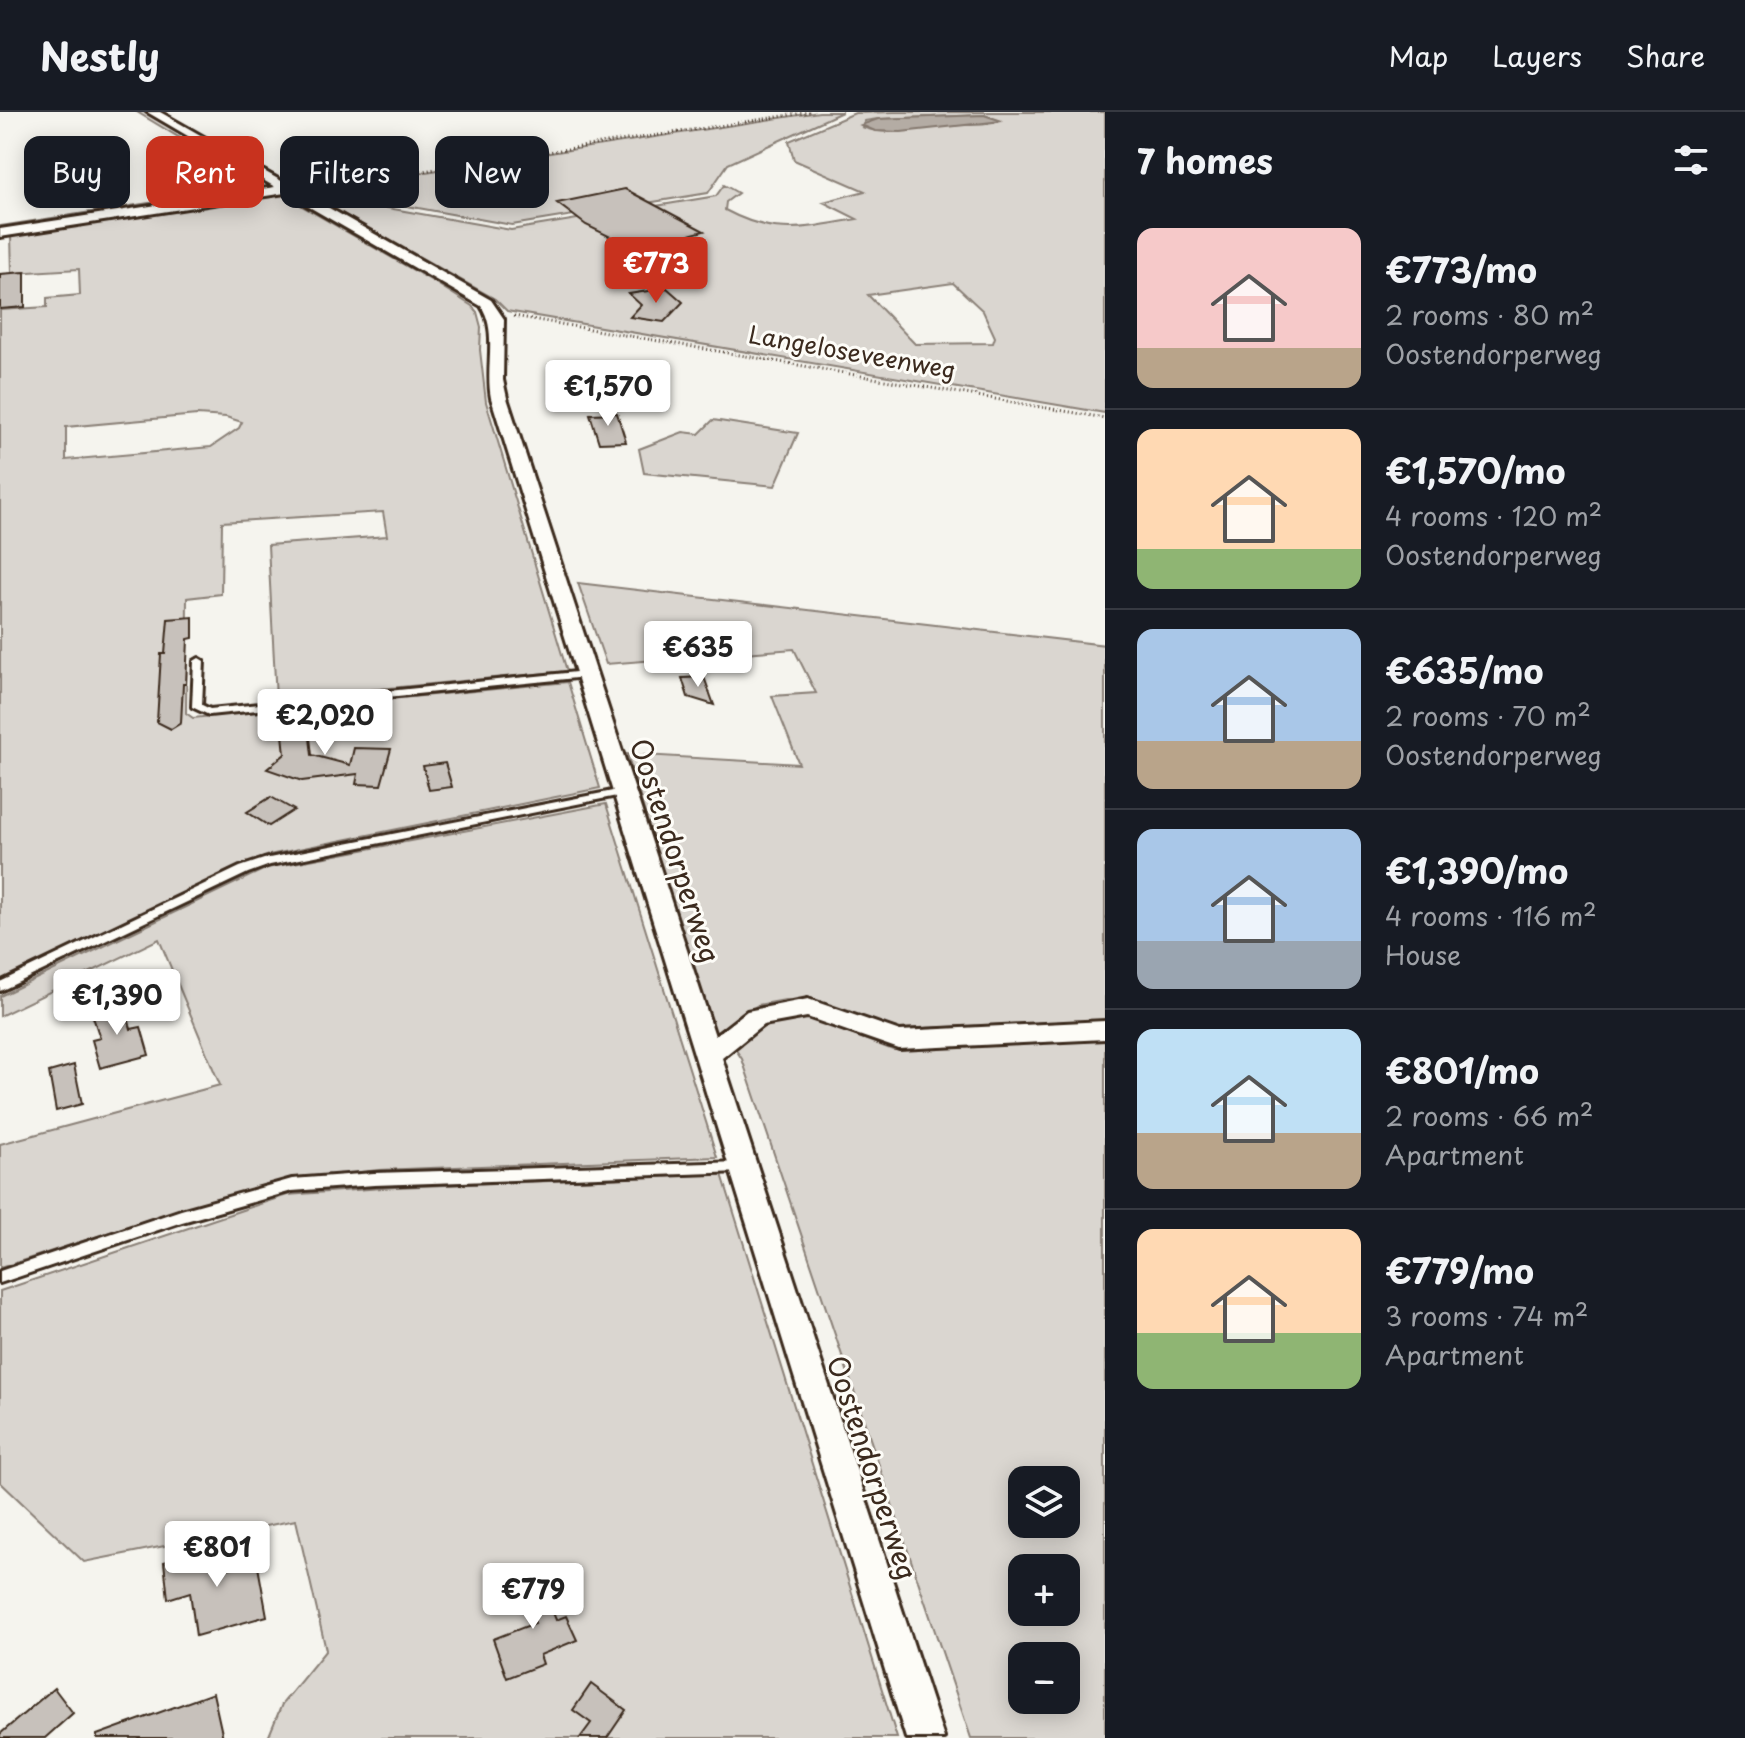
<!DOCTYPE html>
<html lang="en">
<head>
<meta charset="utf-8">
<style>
	body { margin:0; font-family:"Playpen Sans",sans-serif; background:#242831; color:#f1f3f6; height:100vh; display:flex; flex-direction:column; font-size:30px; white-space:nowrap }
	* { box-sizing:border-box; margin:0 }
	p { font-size:26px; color:#9ea1a6 }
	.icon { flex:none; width:44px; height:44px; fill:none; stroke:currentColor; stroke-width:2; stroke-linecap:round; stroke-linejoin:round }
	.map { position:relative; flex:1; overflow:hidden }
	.side { display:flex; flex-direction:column; background:#171b24; width:640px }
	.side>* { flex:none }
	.guide { position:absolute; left:24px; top:24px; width:760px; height:72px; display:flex; gap:16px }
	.tools { position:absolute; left:1008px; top:1354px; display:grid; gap:16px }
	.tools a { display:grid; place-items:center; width:72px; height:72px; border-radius:16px; background:#171b24; box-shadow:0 4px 20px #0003; font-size:40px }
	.price { position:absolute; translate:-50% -68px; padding:0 18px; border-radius:8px; background:#fff; color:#222; font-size:26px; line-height:52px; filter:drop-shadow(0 2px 4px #0008) }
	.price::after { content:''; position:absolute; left:50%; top:48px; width:24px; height:18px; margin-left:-12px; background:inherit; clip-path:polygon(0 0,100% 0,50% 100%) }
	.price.selected { background:#c8321e; color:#fff }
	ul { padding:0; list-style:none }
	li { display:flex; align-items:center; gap:24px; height:200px; padding:0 32px }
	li+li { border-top:2px solid #363941 }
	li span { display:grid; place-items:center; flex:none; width:224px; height:160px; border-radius:16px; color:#555 }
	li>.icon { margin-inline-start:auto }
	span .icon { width:96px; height:96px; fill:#fffc; stroke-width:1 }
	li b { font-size:34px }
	h2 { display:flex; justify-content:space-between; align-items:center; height:96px; padding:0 32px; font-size:34px }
	.chip { padding:0 28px; border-radius:16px; background:#171b24; box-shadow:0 4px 20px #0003; font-size:28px; line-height:72px }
	.chip.selected { background:#c8321e; color:#fff }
	header { display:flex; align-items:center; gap:48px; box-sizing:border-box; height:112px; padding:0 40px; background:#171b24; border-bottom:2px solid #363941 }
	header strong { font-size:38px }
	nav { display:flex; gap:44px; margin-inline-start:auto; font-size:28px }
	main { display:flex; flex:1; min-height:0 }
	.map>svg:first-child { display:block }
</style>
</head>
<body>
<header>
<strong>Nestly</strong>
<nav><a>Map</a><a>Layers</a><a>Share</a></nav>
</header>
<main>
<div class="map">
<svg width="1105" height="1626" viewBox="0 0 1105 1626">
	<rect width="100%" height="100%" fill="#f5f4ee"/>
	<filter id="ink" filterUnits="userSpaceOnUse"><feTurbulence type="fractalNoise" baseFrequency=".0125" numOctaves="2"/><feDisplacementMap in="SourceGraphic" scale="16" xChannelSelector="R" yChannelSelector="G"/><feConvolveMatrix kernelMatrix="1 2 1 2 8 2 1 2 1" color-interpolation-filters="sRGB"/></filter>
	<g filter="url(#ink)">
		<path fill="#dad6d0" stroke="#8a8077" stroke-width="2" fill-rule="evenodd" d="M 137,0 L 146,0 L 280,76 L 0,119 L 0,114 L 259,74 Z
			M 819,0 L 842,0 L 728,52 L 708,81 L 512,113 L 363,86 L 327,75 Z
			M 894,0 L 1105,0 L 1105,301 L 507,199 L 495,187 L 302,79 L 314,77 L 354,90 L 511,118 L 716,84 L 724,73 L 738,81 L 726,90 L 725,98 C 775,125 804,116 857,107 L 823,90 L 865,79 L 794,48 L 789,29 L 855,1 ZM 984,3 L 1000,9 C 984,15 967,12 950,13 C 921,15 891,26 862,15 L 865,9 L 878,7 ZM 953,171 L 983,199 L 995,225 L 993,231 L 915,232 L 868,183 Z
			M 281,82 L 434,170 L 472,194 L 477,200 L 481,215 L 480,238 L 486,290 L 567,559 L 276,587 L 268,433 L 387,424 L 383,400 L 222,410 L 221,482 L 187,486 L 186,601 L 193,606 L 222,603 L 568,570 L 600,676 L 269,743 L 0,869 L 0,198 L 47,195 L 47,186 L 80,183 L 79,157 L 12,161 L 11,123 ZM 197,303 L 226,305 L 242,310 L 239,316 L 211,335 L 66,348 L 66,315 Z
			M 713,308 L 798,321 L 775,374 L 644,361 L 639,337 L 683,320 L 699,322 Z
			M 578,471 L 1105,533 L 1105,908 L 899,917 L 809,888 L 785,888 L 758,893 L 712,923 L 627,642 L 799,652 L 772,584 L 816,581 L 794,537 L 606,552 Z
			M 606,692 L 717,1045 L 379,1058 L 290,1068 L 181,1097 L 0,1156 L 0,1032 L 220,973 L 159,827 L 0,904 L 0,884 L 267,756 Z
			M 793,905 L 809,906 L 893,938 L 1105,926 L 1105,1626 L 971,1626 L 742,947 L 734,935 L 776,907 ZM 1022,1368 L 1066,1368 L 1066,1412 L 1022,1412 ZM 1022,1456 L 1066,1456 L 1066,1500 L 1022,1500 ZM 1022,1544 L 1066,1544 L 1066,1588 L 1022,1588 Z
			M 722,1062 L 897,1626 L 268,1626 L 282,1592 L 326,1538 L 296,1408 L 84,1450 L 0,1370 L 0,1179 L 287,1083 L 396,1075 Z"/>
		<path fill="#b4aca4" stroke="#84786e" stroke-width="2" d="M 984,3 L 1002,9 L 901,20 L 875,19 L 861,13 L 878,7 Z"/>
		<path fill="#c7c1bb" stroke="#3b2a1e" stroke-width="2" d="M 625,77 L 704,119 L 635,137 L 586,113 L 557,91 Z
			M 25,160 L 25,195 L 0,197 L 0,162 Z
			M 667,176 L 683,190 L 664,210 L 630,205 L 641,193 L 629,182 Z
			M 617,301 L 626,330 L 599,331 L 590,302 Z
			M 193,505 L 193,526 L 188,527 L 186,572 L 183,572 L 181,611 L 171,617 L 157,610 L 161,542 L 165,542 L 168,507 Z
			M 704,565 L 714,593 L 688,585 L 682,566 Z
			M 307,600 L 312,643 L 350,653 L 354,636 L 391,637 L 381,673 L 356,672 L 358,662 L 302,669 L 267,657 L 285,642 L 281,603 Z
			M 445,651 L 452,675 L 429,678 L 423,654 Z
			M 271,685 L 294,698 L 269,714 L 247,700 Z
			M 124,890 L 131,917 L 141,915 L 149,943 L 100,956 L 92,928 L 100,926 L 91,899 Z
			M 74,953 L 82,992 L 56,999 L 49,960 Z
			M 225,1433 L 229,1456 L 257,1449 L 267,1504 L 196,1524 L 190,1480 L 168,1487 L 164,1450 Z
			M 535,1455 L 556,1508 L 566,1504 L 577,1528 L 540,1543 L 543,1552 L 507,1566 L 493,1527 L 535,1511 L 517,1462 Z
			M 591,1572 L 626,1598 L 607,1626 L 580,1626 L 591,1611 L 573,1598 Z
			M 54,1576 L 73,1601 L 45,1626 L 0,1626 L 0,1622 Z
			M 213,1581 L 223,1626 L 97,1626 L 97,1623 Z"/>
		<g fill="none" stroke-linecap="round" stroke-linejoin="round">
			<g stroke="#3b2a1e" stroke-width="6">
				<path id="service" d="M 199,546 L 204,549 L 202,593 L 210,597 L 586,559 L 591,562 L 586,565 L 209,603 L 192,595 L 194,549 Z
					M 623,677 L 628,680 L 627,682 L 270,753 L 248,761 L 0,879 L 0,870 L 240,755 L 264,747 Z
					M 742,1050 L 747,1051 L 749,1055 L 747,1059 L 742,1060 L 374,1073 L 292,1079 L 182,1110 L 0,1171 L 0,1159 L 181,1098 L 292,1067 L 374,1061 Z"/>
			</g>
			<g stroke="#3b2a1e" stroke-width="6">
				<path id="minor" d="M 147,0 L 160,0 L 491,188 L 504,207 L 503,268 L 507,286 L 715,924 L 747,899 L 808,887 L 900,919 L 1105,909 L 1105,927 L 899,937 L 807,905 L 763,913 L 722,946 L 944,1626 L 906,1626 L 491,286 C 485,256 498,219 481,194 L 285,81 L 0,125 L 0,117 L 275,75 Z"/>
			</g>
			<path stroke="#3b2a1e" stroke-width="3" stroke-dasharray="1 3" stroke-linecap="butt" d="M 318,75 L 810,0
				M 514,204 L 1105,306"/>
			<use href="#service" fill="#fdfcf7" fill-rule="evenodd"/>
			<use href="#minor" fill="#fdfcf7" fill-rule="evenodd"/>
		</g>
	</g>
	<g text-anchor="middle" stroke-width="6" stroke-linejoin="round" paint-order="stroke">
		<g font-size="24" fill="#3b2a1e" stroke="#fdfcf7">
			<text transform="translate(852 241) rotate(10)" y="8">Langeloseveenweg</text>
		</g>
		<g font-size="28" fill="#3b2a1e" stroke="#fdfcf7">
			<text transform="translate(675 739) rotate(72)" y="10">Oostendorperweg</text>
			<text transform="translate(872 1356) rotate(72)" y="10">Oostendorperweg</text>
		</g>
	</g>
</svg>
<div class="tools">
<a><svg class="icon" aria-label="layers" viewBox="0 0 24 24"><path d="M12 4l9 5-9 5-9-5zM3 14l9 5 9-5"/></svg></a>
<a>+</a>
<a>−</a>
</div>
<b class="price selected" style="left:656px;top:193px">€773</b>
<b class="price" style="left:608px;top:316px">€1,570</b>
<b class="price" style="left:698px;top:577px">€635</b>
<b class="price" style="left:325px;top:645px">€2,020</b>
<b class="price" style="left:117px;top:925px">€1,390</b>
<b class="price" style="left:217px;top:1477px">€801</b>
<b class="price" style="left:533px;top:1519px">€779</b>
<div class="guide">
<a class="chip">Buy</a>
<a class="chip selected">Rent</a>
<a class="chip">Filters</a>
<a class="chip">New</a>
</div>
</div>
<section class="side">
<h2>7 homes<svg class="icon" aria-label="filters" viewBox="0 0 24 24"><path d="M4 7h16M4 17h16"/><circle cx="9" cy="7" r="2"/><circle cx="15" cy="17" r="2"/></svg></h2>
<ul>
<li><span style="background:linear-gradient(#f6c9c9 75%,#b9a48a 0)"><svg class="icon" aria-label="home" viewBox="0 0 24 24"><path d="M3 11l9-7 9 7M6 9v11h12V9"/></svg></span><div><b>€773/mo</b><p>2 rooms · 80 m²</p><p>Oostendorperweg</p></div></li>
<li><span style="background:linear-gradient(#ffd9b3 75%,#8fb573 0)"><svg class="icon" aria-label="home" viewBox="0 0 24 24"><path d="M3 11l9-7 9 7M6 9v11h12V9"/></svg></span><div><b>€1,570/mo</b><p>4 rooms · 120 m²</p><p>Oostendorperweg</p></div></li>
<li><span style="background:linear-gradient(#a9c7e8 70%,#b9a48a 0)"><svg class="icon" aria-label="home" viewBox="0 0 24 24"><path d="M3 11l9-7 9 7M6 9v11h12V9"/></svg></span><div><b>€635/mo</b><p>2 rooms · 70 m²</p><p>Oostendorperweg</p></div></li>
<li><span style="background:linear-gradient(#a9c7e8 70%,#9aa5b1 0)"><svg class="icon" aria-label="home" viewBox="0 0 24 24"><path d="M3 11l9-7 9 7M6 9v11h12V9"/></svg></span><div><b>€1,390/mo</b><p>4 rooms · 116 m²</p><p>House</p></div></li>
<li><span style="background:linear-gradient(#bfe0f5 65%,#b9a48a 0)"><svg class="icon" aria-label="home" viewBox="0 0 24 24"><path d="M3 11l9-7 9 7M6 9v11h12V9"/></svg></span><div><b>€801/mo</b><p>2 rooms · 66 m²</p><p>Apartment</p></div></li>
<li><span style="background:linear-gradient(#ffd9b3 65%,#8fb573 0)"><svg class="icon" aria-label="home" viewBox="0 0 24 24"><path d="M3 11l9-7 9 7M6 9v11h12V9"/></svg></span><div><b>€779/mo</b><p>3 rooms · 74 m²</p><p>Apartment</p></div></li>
</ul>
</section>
</main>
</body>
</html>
